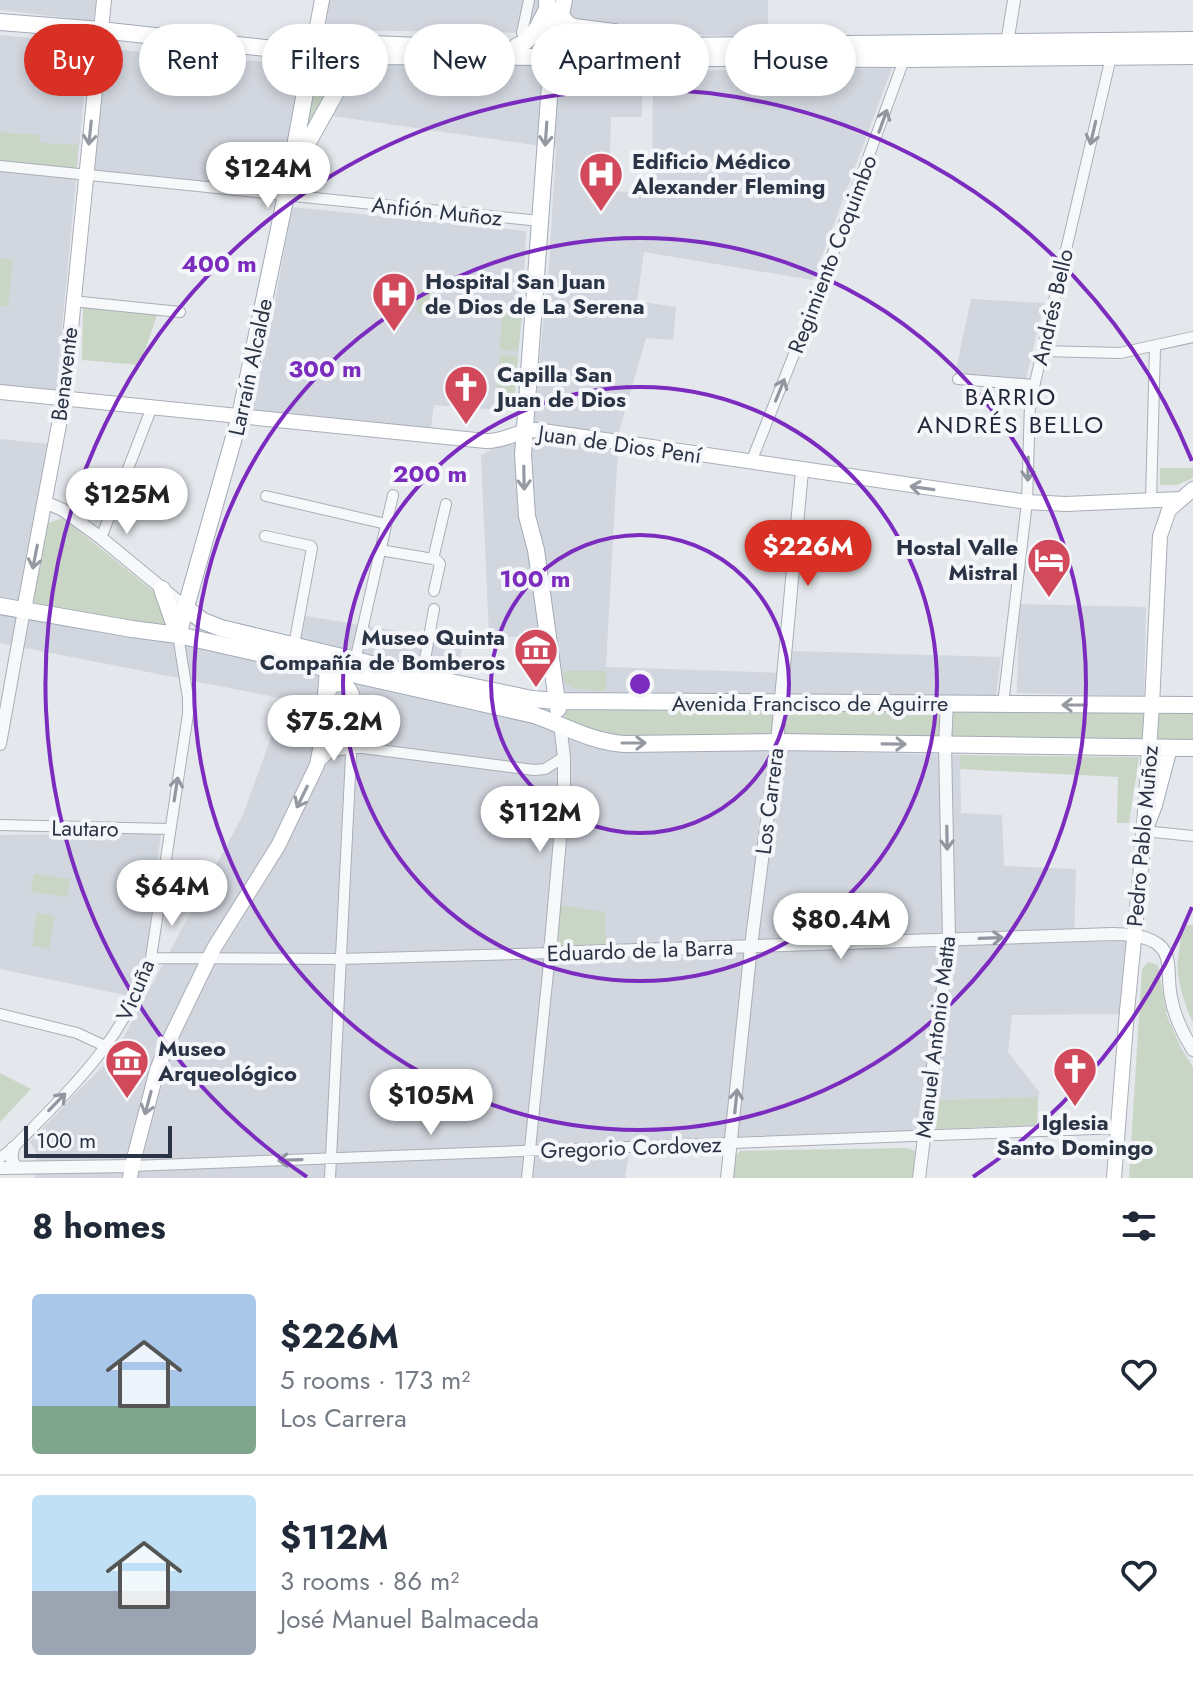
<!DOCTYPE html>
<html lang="en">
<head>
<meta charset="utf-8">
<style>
	body { margin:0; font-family:Jost,sans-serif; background:#f6f6f7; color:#1f2937; height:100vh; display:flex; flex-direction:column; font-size:30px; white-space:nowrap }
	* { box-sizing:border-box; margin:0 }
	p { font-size:26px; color:#747a83 }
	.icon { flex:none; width:44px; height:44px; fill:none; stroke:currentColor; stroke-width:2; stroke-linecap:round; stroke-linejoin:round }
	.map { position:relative; height:1178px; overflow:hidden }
	.side { display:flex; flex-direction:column; background:#fff; flex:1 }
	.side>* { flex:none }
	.hud { position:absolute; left:24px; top:24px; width:1146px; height:72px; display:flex; gap:16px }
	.scale { position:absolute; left:24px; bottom:20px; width:148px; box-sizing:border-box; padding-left:8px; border:4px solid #2b3445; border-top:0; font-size:22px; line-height:28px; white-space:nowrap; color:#2b3445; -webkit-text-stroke:6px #f4f6f9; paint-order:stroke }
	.price { position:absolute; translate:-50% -68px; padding:0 18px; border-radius:28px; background:#fff; color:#222; font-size:26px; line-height:52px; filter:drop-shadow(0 2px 4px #0008) }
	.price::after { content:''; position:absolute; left:50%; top:48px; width:24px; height:18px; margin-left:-12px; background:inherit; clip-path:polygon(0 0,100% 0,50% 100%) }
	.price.current { background:#d93025; color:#fff }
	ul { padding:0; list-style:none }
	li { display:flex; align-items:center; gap:24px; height:200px; padding:0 32px }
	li+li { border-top:2px solid #e0e1e3 }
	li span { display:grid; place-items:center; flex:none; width:224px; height:160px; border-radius:8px; color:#555 }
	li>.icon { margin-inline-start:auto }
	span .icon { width:96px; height:96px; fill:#fffc; stroke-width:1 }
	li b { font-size:34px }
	h2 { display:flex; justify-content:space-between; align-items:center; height:96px; padding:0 32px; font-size:34px }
	.chip { padding:0 28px; border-radius:36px; background:#fff; box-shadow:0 4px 12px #0003; font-size:28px; line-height:72px }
	.chip.current { background:#d93025; color:#fff }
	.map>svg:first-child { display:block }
</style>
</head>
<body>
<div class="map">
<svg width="1193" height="1178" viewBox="0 0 1193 1178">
	<rect width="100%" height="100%" fill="#e4e7ec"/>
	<path fill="#d2d6de" d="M 0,0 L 96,0 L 93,21 L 0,10 Z
		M 329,0 L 768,0 L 768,36 L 331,30 L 326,26 Z
		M 0,35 L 89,44 L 56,390 L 0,386 Z
		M 108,49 L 303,65 L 279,192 L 93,175 Z
		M 642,63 L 642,117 L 611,117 L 609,191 L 652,193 L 653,71 L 892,68 L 813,280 L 644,252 L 637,301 L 676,307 L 673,340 L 646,338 L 619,432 L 606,667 L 788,673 L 791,651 L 1001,657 L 995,703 L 558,694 L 563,729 L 623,747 L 960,755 L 961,813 L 1002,815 L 1004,866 L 1076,869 L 1074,942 L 1126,941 L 1119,1014 L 1012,1015 L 1008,1052 L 1040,1093 L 1038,1097 L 939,1100 L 921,1099 L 916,1132 L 748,1136 L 630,1147 L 625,1178 L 35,1178 L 36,1152 L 30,1142 L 77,1092 L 113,1057 L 243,815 L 285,699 L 0,643 L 0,611 L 170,638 L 295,665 L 306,616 L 463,642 L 456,678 L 548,695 L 541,636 L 489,637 L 481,455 L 533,426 L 549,266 L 556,148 L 332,116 L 352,83 L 371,64 Z
		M 292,207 L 526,231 L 522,314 L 513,411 L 434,405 L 430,435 L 251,414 L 274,307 Z
		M 971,299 L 1044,303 L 1026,379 L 955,374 Z
		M 0,439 L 49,444 L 21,607 L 0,602 Z
		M 1019,604 L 1146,607 L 1144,696 L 1017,693 Z
		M 161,833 L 145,964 L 134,997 L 0,969 L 0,835 Z"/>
	<path fill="#c9d6c5" d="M 314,65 L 358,65 L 295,161 Z
		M 0,132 L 38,135 L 41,143 L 78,145 L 76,170 L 0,163 Z
		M 0,258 L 13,259 L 8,306 L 0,306 Z
		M 418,290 L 438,290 L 436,314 L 417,313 Z
		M 83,308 L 158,312 L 140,365 L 82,360 Z
		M 502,312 L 522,314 L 518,351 L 500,350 Z
		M 500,354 L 518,357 L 513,411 L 495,410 Z
		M 1160,468 L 1193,468 L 1193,478 L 1177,485 L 1160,485 Z
		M 63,518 L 159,596 L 167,627 L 36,608 L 33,598 L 48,523 Z
		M 563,671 L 606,671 L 606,691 L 576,689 L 565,684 Z
		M 562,704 L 1193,712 L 1193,744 L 611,735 L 574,724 L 563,715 Z
		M 960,755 L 1139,757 L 1129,823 L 1117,823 L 1118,777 L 960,769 Z
		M 34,874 L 70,879 L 67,897 L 31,892 Z
		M 560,905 L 605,912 L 606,946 L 568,950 L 558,943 Z
		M 37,913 L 55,916 L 49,949 L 32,946 Z
		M 1187,925 L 1193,925 L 1193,1023 C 1186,1008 1175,976 1178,960 C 1179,950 1181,939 1182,928 Z
		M 1148,962 L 1158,965 L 1167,1016 L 1181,1048 L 1193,1067 L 1193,1178 L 1129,1178 L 1142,969 Z
		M 0,1073 L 31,1089 L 0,1122 Z
		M 1038,1097 L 1037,1125 L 936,1129 L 939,1100 Z
		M 907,1148 L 915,1151 L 913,1178 L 733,1178 L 735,1156 L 740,1151 Z"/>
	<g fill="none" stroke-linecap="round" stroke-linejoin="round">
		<g stroke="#a9aeb7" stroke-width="12">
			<path id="minor" d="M 522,33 L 529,0
				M 0,166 L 540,221
				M 72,301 L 180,312
				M 1042,351 L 1120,353 L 1193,337
				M 958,379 L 1034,385
				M 751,462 L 820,289 L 905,57
				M 266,496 L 386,524
				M 1151,500 L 1155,347
				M 265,536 L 311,546 L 312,548 L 294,645
				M 101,538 L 152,407
				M 380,550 L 433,559
				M 433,559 L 446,504
				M 433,559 L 438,561 L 440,564 L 434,591
				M 355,661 L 393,495
				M 422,676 L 434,609
				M 1003,704 L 1027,502 L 1030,404 L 1111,57
				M 319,763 L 330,752 L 350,748 L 363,748 L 534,770 L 545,769 L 564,757
				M 0,825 L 169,829
				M 1144,831 L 1193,836
				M 151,958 L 340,959 L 550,953 L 527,1178
				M 0,1014 L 77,1033 L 107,1047
				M 0,1158 L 13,1148 C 70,1089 125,1040 151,958 L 188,714 L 188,698 L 178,635
				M 132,1166 L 1119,1128
				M 330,1178 L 354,695"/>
		</g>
		<g stroke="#a9aeb7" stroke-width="14">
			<path id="tertiary" d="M 1006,50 L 1014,0
				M 45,502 L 63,510 L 101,538 L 186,608
				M 560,724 L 564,757 L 564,794 L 550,953 L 1112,934 C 1130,934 1162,936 1167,958 C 1170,970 1168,984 1171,997 C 1174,1016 1183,1034 1193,1050
				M 0,744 L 24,610
				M 13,1148 C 11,1158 10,1163 19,1168
				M 0,1168 L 132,1166
				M 727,1178 L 751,946 L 777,742 L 802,471
				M 919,1178 L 949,939 L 945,744 L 947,704"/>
		</g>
		<g stroke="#a9aeb7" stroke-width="16">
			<path id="secondary" d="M 314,42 L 322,0
				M 0,392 L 486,441 C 504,442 518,430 536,430 L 1027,502 L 1066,504 L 1180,499
				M 24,610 L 64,398 L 104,0
				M 326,696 L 332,686 C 344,681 351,687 353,699
				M 323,729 C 326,749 344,749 351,731
				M 130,1178 L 132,1166 L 157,1070 L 167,1045 L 214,948 L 278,846 L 317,765 L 322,739 L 327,667
				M 1114,1178 L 1127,1011 L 1142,857 L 1152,705 L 1160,536 L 1169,510 L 1193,489"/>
		</g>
		<g stroke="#a3abb8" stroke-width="18">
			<path id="primary" d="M 547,0 L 548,43
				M 560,15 L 569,25 L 574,27 L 614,32 L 664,46
				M 0,22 L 100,30 L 311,53 L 363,56 L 906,59 L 1193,56
				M 303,41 L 419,46
				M 517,46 C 534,39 538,27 546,11
				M 667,46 L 1193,40
				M 296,164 L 342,81 L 351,68 L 363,56
				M 162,589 L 178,635
				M 0,606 L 132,629 L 178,635 L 534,715 C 566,726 589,741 624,744 L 777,742 L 1193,748
				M 186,608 L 203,621 L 221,628 L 422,676 L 532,699 L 558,701 L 1193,705
				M 178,635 L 240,416 L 286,195 L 314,44
				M 558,709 L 536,550 L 527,516 L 523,455 L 552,57 L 564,0
				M 1144,831 L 1154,805 L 1169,748"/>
		</g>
		<use href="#minor" stroke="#f7f8fa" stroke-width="10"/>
		<use href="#tertiary" stroke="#f7f8fa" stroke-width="12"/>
		<use href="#secondary" stroke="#fff" stroke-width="14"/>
		<use href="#primary" stroke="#fff" stroke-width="16"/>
	</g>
	<defs><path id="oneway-shaft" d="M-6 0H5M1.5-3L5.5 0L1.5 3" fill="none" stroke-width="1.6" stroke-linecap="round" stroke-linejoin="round" transform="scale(2)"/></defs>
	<g stroke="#9196a0">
		<use href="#oneway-shaft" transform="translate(883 121) rotate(-70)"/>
		<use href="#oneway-shaft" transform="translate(1093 133) rotate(103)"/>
		<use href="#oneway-shaft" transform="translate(780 390) rotate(-68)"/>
		<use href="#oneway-shaft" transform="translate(1028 469) rotate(91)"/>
		<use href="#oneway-shaft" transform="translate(176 789) rotate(-81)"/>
		<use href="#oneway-shaft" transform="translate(947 838) rotate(89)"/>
		<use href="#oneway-shaft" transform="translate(991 938) rotate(-2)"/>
		<use href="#oneway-shaft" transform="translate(736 1101) rotate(-84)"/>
		<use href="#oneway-shaft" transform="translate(57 1102) rotate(-46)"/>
		<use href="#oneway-shaft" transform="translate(290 1160) rotate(178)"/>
	</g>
	<g stroke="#959aa2">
		<use href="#oneway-shaft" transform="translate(90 133) rotate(96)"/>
		<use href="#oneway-shaft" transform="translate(546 134) rotate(94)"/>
		<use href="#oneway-shaft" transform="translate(524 478) rotate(89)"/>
		<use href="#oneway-shaft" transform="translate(922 488) rotate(-172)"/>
		<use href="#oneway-shaft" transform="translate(35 557) rotate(101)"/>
		<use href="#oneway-shaft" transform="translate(1074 705) rotate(-180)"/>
		<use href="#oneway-shaft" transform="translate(634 743)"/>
		<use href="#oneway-shaft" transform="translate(894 744) rotate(1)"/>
		<use href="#oneway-shaft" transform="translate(302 797) rotate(116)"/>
		<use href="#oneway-shaft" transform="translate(148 1103) rotate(105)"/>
	</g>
	<g fill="none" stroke="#7b2cbf" stroke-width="4">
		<circle cx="640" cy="684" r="149"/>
		<circle cx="640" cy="684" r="297"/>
		<circle cx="640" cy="684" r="446"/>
		<path d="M1192 907A595 595 0 0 1 973 1177M307 1177A595 595 0 1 1 1192 461"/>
	</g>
	<defs>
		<g id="hospital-pin" transform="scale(2.3)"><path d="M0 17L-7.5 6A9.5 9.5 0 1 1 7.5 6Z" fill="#d1495b" stroke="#f4f6f9"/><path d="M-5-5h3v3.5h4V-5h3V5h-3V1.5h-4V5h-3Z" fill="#fff"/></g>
		<g id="church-pin" transform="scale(2.3)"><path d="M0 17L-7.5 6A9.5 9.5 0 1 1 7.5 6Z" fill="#d1495b" stroke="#f4f6f9"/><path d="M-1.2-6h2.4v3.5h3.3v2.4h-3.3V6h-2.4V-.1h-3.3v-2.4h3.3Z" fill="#fff"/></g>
		<g id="hotel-pin" transform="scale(2.3)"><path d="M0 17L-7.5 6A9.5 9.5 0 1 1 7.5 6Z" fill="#d1495b" stroke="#f4f6f9"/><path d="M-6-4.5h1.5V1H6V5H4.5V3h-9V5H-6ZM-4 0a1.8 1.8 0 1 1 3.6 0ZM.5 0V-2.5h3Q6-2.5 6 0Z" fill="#fff"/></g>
		<g id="museum-pin" transform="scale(2.3)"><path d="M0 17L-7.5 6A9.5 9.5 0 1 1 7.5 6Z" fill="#d1495b" stroke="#f4f6f9"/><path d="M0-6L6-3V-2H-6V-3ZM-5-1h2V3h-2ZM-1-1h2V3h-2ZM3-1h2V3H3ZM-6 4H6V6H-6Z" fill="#fff"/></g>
	</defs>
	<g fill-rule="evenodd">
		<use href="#hospital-pin" x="601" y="174"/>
		<use href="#hospital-pin" x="394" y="294"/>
		<use href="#church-pin" x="466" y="387"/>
		<use href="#hotel-pin" x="1049" y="560"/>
		<use href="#museum-pin" x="536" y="650"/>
		<use href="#museum-pin" x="127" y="1061"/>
		<use href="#church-pin" x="1075" y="1069"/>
	</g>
	<g text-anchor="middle" stroke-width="8" stroke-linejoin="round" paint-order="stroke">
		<g font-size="22" font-weight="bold" fill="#2b3445" stroke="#f4f6f9" text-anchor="start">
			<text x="632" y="169">Edificio Médico<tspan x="632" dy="25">Alexander Fleming</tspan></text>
			<text x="425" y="289">Hospital San Juan<tspan x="425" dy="25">de Dios de La Serena</tspan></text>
			<text x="497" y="382">Capilla San<tspan x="497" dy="25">Juan de Dios</tspan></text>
			<text x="1018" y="555" text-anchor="end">Hostal Valle<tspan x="1018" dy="25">Mistral</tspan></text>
			<text x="505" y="645" text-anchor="end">Museo Quinta<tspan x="505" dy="25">Compañía de Bomberos</tspan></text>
			<text x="158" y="1056">Museo<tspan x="158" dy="25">Arqueológico</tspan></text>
			<text x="1075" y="1130" text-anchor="middle">Iglesia<tspan x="1075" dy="25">Santo Domingo</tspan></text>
		</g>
		<g font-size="22" fill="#2b3445" stroke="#f4f6f9">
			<text transform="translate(437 211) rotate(6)" y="8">Anfión Muñoz</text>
			<text transform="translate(832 254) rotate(-69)" y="8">Regimiento Coquimbo</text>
			<text transform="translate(1052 307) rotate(-77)" y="8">Andrés Bello</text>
			<text transform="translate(250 367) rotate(-78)" y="8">Larraín Alcalde</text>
			<text transform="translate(64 374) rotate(-83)" y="8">Benavente</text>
			<text transform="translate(620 444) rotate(8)" y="8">Juan de Dios Pení</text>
			<text x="810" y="711">Avenida Francisco de Aguirre</text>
			<text transform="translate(769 801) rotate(-83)" y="8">Los Carrera</text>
			<text transform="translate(85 828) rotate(1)" y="8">Lautaro</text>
			<text transform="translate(1142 836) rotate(-85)" y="8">Pedro Pablo Muñoz</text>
			<text transform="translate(640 950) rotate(-2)" y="8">Eduardo de la Barra</text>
			<text transform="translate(135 990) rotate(-67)" y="8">Vicuña</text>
			<text transform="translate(935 1037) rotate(-83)" y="8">Manuel Antonio Matta</text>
			<text transform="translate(631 1147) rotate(-2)" y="8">Gregorio Cordovez</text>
		</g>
		<g font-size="24" letter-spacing="2" fill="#1d2536" stroke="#f4f6f9">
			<text x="1011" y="405">BARRIO<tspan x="1011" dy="28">ANDRÉS BELLO</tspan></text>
		</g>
	</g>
	<circle cx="640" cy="684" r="12" fill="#7b2cbf" stroke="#f4f6f9" stroke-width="4"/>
	<g font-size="24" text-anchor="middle" font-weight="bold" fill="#7b2cbf" stroke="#f4f6f9" stroke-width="8" stroke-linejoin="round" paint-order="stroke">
		<text x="219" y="272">400 m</text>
		<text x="325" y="377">300 m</text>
		<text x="430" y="482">200 m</text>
		<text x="535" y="587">100 m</text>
	</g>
</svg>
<div class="scale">100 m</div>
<b class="price" style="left:268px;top:210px">$124M</b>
<b class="price" style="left:127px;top:536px">$125M</b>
<b class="price current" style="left:808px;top:588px">$226M</b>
<b class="price" style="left:334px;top:763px">$75.2M</b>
<b class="price" style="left:540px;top:854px">$112M</b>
<b class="price" style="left:172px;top:928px">$64M</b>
<b class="price" style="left:841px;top:961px">$80.4M</b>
<b class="price" style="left:431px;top:1137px">$105M</b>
<div class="hud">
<a class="chip current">Buy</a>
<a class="chip">Rent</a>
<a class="chip">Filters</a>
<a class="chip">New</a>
<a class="chip">Apartment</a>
<a class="chip">House</a>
</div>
</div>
<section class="side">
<h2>8 homes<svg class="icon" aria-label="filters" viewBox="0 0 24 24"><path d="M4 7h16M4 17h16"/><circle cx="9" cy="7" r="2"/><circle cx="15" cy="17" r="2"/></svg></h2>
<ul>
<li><span style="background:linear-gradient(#a9c7e8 70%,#7fa58c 0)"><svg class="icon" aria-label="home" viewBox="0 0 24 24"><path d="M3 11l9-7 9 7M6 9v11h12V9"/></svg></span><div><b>$226M</b><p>5 rooms · 173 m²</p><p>Los Carrera</p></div><svg class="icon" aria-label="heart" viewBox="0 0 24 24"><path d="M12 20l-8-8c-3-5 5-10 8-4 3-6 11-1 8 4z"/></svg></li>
<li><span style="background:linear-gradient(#bfe0f5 60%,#9aa5b1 0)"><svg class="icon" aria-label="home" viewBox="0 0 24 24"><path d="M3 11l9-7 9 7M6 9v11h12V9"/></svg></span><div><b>$112M</b><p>3 rooms · 86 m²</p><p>José Manuel Balmaceda</p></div><svg class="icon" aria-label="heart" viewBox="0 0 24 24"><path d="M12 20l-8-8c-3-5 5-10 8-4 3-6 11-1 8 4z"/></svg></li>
</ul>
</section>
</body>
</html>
